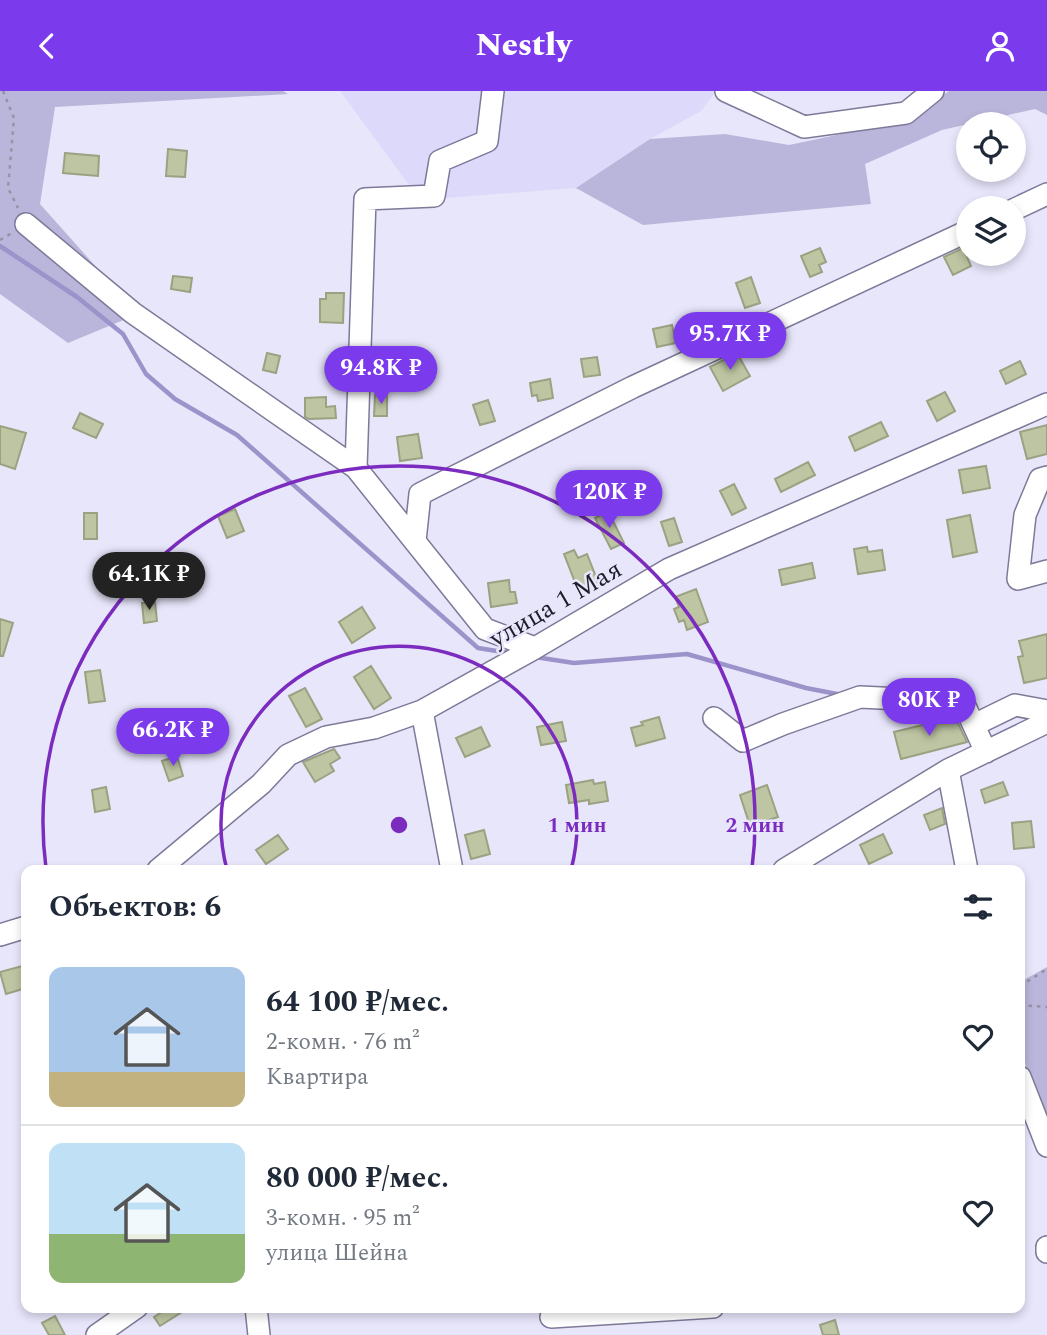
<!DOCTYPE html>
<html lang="ru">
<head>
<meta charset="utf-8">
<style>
	body { margin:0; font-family:Spectral,serif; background:#f2f2f3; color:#1f2937; height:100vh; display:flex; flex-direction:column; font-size:26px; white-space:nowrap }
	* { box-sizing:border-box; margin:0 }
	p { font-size:23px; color:#747a83 }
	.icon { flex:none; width:38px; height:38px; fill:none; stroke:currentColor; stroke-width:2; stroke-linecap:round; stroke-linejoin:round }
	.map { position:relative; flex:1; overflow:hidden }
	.sheet { position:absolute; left:21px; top:774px; width:1004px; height:448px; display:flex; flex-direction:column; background:#fff; border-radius:14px; box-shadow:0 4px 10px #0003 }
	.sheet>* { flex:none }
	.buttons { position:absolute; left:956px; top:21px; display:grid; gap:14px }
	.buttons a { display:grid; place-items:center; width:70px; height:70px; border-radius:50%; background:#fff; box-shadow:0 4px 10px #0003; font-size:35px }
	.price { position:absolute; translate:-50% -60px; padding:0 16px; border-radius:24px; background:#7c3aed; color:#fff; font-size:23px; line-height:46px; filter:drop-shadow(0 2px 4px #0008) }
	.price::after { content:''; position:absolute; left:50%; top:42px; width:21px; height:16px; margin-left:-10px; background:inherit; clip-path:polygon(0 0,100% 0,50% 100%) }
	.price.on { background:#222; color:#fff }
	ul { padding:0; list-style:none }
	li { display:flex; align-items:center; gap:21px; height:175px; padding:0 28px }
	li+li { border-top:2px solid #e0e1e3 }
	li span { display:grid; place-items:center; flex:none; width:196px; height:140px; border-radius:14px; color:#555 }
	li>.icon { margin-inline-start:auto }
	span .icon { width:84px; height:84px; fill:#fffc; stroke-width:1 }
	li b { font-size:30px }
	h2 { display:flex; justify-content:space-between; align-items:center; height:84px; padding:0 28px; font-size:30px }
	header { display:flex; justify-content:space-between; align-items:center; height:91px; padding:0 28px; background:#7c3aed; color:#fff; font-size:32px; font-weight:800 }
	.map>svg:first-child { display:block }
</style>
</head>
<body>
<header><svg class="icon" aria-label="back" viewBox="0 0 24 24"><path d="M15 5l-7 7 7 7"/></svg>Nestly<svg class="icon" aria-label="person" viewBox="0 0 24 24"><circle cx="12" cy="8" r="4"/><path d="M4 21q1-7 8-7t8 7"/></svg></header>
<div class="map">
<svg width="1047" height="1244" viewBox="0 0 1047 1244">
	<rect width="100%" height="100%" fill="#e8e6fb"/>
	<path fill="#ddd9fa" d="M 340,0 L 716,0 L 701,20 L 650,48 L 576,97 L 420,109 Z"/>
	<path fill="#bab5da" d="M 0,0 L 283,0 L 288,3 L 55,16 L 40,113 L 138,223 L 68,252 L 0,203 Z
		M 949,0 L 1047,0 L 1047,24 L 1035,18 L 942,39 L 865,73 L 871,113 L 643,134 L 576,97 L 650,48 L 725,43 L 789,54 L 908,29 Z
		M 1047,876 L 1047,1024 L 1029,984 L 1020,956 L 1020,891 Z"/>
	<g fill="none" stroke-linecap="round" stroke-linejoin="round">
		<path stroke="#9b93ca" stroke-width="4.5" d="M 0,155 L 77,206 L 123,243 L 146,283 L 175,308 L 237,344 L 478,557 L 509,562
			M 535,566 L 574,572 L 687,563 L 806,597 L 842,604"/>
	</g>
	<path fill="#bdc5a3" stroke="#9aa281" stroke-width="2" d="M 168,58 L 187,60 L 185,86 L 166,85 Z
		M 65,62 L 99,65 L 98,85 L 63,82 Z
		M 820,157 L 826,171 L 819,174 L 822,181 L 810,186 L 801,165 Z
		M 963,157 L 971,175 L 953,184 L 944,166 Z
		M 173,185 L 192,187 L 190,201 L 171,198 Z
		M 751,186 L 760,212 L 745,217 L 736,192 Z
		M 326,202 L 344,202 L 343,232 L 320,231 L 320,208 L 326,208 Z
		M 672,234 L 676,252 L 657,256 L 653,238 Z
		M 267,262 L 280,265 L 276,282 L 263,279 Z
		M 737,262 L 750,285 L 723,300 L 710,276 Z
		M 597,266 L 600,284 L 584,286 L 581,268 Z
		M 1020,270 L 1026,283 L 1006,293 L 1000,280 Z
		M 550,288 L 553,307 L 538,310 L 537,304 L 532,305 L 530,292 Z
		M 945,301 L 955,320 L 937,330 L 927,310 Z
		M 375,304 L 387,304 L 387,325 L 374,325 Z
		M 326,306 L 326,316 L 335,315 L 336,327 L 309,328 L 305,326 L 305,307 Z
		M 488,309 L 495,330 L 480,334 L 473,314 Z
		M 80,322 L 103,333 L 96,347 L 73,337 Z
		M 881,331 L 888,345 L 855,360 L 849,346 Z
		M 1047,334 L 1047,363 L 1027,368 L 1020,341 Z
		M 0,335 L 26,342 L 15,378 L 0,373 Z
		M 418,343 L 422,367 L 400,370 L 397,346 Z
		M 808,371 L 815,384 L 781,401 L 775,388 Z
		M 986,375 L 990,397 L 963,402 L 959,379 Z
		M 734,393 L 746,417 L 732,424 L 720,400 Z
		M 235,418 L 244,440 L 227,447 L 218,425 Z
		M 608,420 L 624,452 L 611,458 L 595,427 Z
		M 84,422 L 97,422 L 97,448 L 84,448 Z
		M 970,424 L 977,461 L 953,466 L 947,429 Z
		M 674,427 L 682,451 L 669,455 L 661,431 Z
		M 867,456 L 868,461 L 882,459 L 885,479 L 858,483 L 854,458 Z
		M 574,459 L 578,467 L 587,463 L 598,491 L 578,499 L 564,463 Z
		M 812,472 L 815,487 L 782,494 L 779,479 Z
		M 509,489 L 510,501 L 515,501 L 517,512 L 491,516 L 488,492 Z
		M 696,498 L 708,531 L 687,539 L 684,529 L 679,531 L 674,518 L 679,516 L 675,506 Z
		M 155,511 L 157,530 L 144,532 L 142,512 Z
		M 362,516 L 375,537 L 352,552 L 339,531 Z
		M 0,528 L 13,532 L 3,565 L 0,565 Z
		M 1047,543 L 1047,587 L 1024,592 L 1018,566 L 1023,565 L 1019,550 Z
		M 371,575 L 391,607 L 374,618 L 354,586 Z
		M 100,579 L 105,610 L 89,612 L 85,581 Z
		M 305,597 L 322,628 L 306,636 L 289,605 Z
		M 659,626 L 665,647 L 636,655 L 631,637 L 643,634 L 641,631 Z
		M 955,626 L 967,651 L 901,668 L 894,641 Z
		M 562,631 L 566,650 L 541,654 L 537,636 Z
		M 481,636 L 490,655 L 465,666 L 456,647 Z
		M 334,658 L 340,667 L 330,673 L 334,680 L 315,691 L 303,671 Z
		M 177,665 L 183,685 L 169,690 L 162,670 Z
		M 593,689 L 594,693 L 605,691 L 608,710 L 589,713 L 589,709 L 569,712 L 566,694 Z
		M 1003,691 L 1008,704 L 985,712 L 981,699 Z
		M 767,694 L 778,726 L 750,735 L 740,704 Z
		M 106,696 L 110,718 L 95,721 L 92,699 Z
		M 942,717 L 945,733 L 930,739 L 924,724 Z
		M 1031,730 L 1034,756 L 1014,758 L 1012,732 Z
		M 484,739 L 490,763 L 471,768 L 465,744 Z
		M 883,743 L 892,762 L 869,773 L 860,754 Z
		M 278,744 L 288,758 L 266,773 L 256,759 Z
		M 26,874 L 26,897 L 6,903 L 0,881 Z
		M 170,1216 L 190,1216 L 160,1235 L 154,1226 Z
		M 55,1225 L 65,1244 L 49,1244 L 42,1232 Z
		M 835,1229 L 839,1244 L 823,1244 L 820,1234 Z"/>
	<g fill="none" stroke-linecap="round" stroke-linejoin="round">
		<g stroke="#7d7998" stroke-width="24">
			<path id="minor" d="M 726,0 L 804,36 L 906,22 L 933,0
				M 1013,119 L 1047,103
				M 26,133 L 133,222 L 356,377 L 485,538 L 535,557
				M 356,377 L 365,108 L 434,105 L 440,70 L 487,50 L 493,0
				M 1047,386 L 1040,388 L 1025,424 L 1018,488 L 1047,480
				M 415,450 L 420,403 L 633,296 L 968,140
				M 422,620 L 452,779
				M 714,627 L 743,650 L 783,633 L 860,606 L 963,611 L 986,661
				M 974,634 L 1015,614 L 1047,620
				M 948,679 L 967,779
				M 158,779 L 261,693 L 288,664 L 326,646 L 374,637 L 422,620 L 535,557 L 669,478 L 1047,313
				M 784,779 L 948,679 L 1047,631
				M 0,844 L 26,836
				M 1020,986 L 1047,1055
				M 1047,1156 L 1047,1161
				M 256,1216 L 259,1244
				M 551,1226 L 713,1216
				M 97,1244 L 137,1216"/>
		</g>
		<path stroke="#9593a5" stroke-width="2.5" stroke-dasharray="3.5 5" stroke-linecap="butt" d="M 3,0 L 14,27 L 8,97 L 18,117
			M 0,149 L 12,142
			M 1020,895 L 1047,878
			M 1020,914 L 1047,916"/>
		<use href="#minor" stroke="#fff" stroke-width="21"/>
	</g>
	<g fill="none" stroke="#7b2cbf" stroke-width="3.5">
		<path d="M227 779A178 178 0 1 1 571 779"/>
		<path d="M46 777A356 356 0 1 1 752 777"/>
	</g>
	<g text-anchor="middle" stroke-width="5" stroke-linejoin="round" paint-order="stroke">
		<g font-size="26" fill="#201e2b" stroke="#e8e6fb">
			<text transform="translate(555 512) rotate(-30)" y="9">улица 1 Мая</text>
		</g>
	</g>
	<circle cx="399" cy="734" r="10" fill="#7b2cbf" stroke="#e8e6fb" stroke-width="3.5"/>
	<g font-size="21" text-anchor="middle" font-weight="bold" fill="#7b2cbf" stroke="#e8e6fb" stroke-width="5" stroke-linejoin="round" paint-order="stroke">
		<text x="577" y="741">1 мин</text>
		<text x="755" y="741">2 мин</text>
	</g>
</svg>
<div class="buttons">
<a><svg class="icon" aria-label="locate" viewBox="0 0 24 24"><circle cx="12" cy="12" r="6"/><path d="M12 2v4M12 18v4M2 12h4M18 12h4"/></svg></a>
<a><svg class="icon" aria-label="layers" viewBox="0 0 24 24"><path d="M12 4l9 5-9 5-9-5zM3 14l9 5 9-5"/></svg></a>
</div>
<b class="price" style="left:730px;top:281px">95.7K ₽</b>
<b class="price" style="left:381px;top:315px">94.8K ₽</b>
<b class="price" style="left:609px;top:439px">120K ₽</b>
<b class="price on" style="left:149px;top:521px">64.1K ₽</b>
<b class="price" style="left:929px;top:647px">80K ₽</b>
<b class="price" style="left:173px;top:677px">66.2K ₽</b>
<section class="sheet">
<h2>Объектов: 6<svg class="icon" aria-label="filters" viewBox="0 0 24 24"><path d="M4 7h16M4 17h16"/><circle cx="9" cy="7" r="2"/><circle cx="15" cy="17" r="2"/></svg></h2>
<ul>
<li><span style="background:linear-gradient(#a9c7e8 75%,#c2b280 0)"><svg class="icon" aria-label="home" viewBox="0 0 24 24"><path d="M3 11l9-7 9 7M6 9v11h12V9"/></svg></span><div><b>64 100 ₽/мес.</b><p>2-комн. · 76 m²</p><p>Квартира</p></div><svg class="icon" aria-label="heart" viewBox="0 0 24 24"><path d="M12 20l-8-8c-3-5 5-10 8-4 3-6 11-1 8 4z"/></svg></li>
<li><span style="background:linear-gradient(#bfe0f5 65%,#8fb573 0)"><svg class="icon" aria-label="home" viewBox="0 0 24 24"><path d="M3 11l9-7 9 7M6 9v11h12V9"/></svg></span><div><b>80 000 ₽/мес.</b><p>3-комн. · 95 m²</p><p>улица Шейна</p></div><svg class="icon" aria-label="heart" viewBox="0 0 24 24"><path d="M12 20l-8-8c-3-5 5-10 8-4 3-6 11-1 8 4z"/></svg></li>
</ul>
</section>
</div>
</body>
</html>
